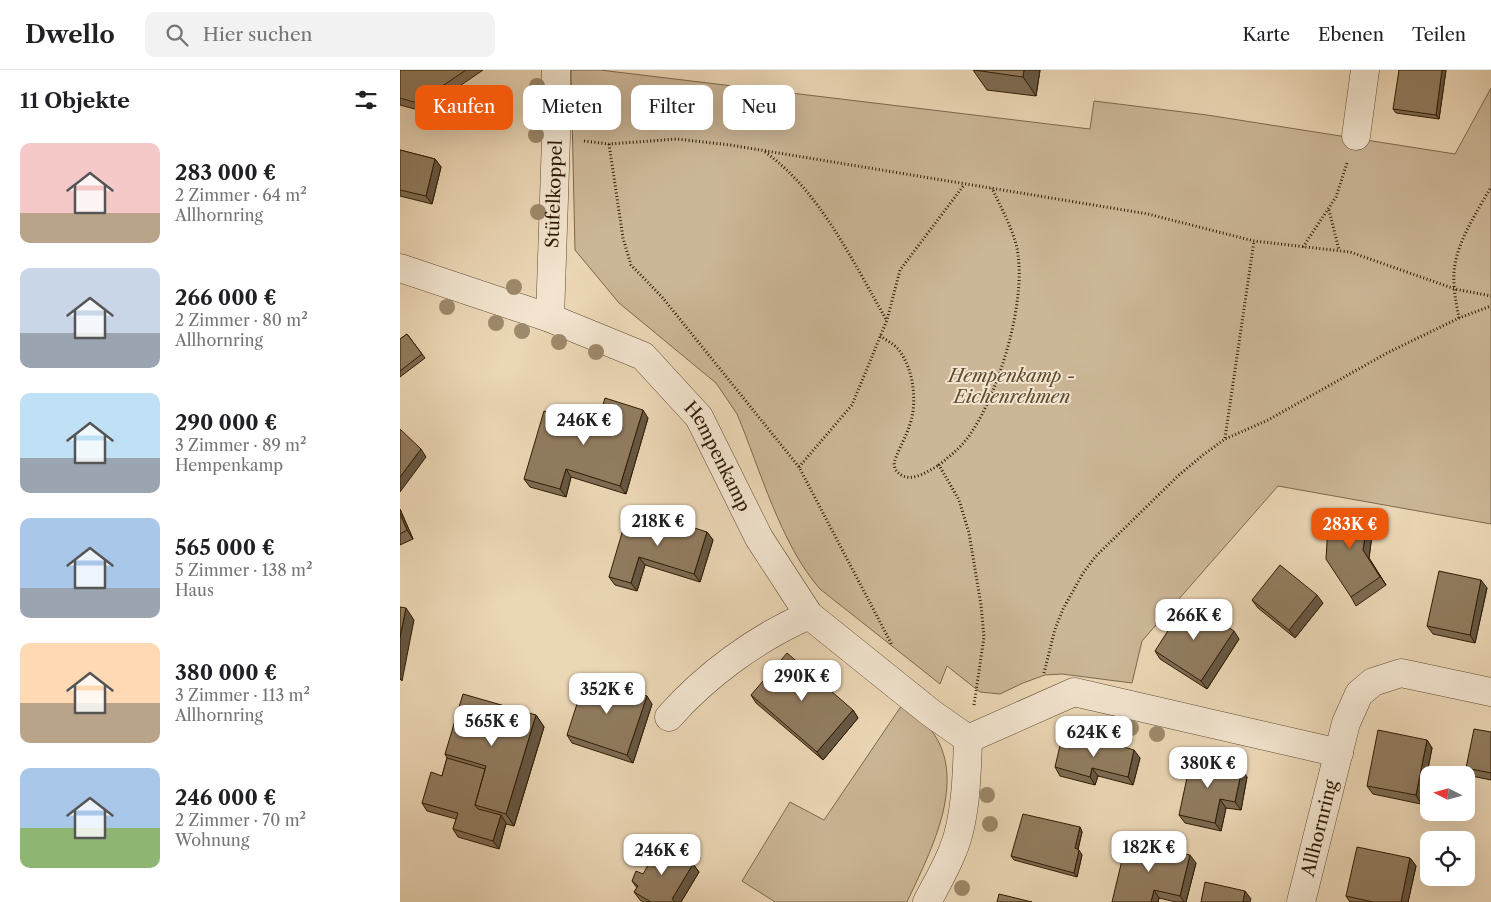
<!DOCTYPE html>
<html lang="de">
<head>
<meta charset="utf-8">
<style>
	body { margin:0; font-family:"Libre Caslon Text",serif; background:#f2f2f2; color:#202124; height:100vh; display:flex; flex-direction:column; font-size:19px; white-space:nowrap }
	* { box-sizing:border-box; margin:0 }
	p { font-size:16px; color:#757577 }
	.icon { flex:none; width:28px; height:28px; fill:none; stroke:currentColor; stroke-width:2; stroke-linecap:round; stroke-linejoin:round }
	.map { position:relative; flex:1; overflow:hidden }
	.drawer { display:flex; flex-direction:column; background:#fff; width:400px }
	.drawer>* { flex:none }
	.guide { position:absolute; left:15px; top:15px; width:475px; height:45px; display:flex; gap:10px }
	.needle { width:32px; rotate:276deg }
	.fabs { position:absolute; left:1020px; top:696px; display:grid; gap:10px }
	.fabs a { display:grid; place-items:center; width:55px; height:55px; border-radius:10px; background:#fff; box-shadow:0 5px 20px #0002; font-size:25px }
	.price { position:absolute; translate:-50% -42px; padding:0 11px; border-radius:10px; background:#fff; color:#222; font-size:16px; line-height:32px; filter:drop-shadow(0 1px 2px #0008) }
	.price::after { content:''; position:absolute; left:50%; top:30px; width:15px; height:11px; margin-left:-8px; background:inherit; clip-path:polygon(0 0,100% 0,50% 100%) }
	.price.selected { background:#ea580c; color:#fff }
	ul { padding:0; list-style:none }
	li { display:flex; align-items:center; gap:15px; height:125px; padding:0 20px }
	li span { display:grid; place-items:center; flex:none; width:140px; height:100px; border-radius:10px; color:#555 }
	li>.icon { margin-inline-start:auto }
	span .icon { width:60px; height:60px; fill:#fffc; stroke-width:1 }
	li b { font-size:21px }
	h2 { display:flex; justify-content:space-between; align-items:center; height:60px; padding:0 20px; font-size:21px }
	.chip { padding:0 18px; border-radius:10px; background:#fff; box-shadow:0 5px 20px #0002; font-size:18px; line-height:45px }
	.chip.selected { background:#ea580c; color:#fff }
	header { display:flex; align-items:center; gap:30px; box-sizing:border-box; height:70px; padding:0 25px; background:#fff; border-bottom:1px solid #e0e0e0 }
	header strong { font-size:24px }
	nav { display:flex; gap:28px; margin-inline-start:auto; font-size:18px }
	.search { width:350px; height:45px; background:#f2f2f2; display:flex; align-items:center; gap:12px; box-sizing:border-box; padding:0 18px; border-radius:10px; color:#757577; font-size:19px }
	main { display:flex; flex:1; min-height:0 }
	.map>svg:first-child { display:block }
</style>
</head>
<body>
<header>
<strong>Dwello</strong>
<div class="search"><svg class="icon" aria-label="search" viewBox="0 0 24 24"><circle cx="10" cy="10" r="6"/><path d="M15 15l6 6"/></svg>Hier suchen</div>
<nav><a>Karte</a><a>Ebenen</a><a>Teilen</a></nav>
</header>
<main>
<section class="drawer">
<h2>11 Objekte<svg class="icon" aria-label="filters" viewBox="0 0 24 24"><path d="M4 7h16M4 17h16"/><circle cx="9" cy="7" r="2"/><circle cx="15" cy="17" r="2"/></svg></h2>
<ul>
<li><span style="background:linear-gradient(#f6c9c9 70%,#b9a48a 0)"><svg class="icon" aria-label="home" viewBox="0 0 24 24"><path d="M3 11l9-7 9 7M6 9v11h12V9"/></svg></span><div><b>283 000 €</b><p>2 Zimmer · 64 m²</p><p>Allhornring</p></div></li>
<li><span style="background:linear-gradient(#c9d6e8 65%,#9aa5b1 0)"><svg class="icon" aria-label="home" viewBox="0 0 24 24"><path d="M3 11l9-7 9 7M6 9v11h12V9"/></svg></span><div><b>266 000 €</b><p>2 Zimmer · 80 m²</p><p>Allhornring</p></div></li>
<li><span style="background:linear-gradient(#bfe0f5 65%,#9aa5b1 0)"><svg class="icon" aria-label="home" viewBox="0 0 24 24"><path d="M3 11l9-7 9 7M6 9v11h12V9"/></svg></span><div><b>290 000 €</b><p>3 Zimmer · 89 m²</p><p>Hempenkamp</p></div></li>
<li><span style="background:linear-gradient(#a9c7e8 70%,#9aa5b1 0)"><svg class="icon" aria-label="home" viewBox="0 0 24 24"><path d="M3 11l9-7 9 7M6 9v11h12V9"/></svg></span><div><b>565 000 €</b><p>5 Zimmer · 138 m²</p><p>Haus</p></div></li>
<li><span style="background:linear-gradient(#ffd9b3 60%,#b9a48a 0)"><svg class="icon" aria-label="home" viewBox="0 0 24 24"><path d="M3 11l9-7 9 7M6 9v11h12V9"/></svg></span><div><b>380 000 €</b><p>3 Zimmer · 113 m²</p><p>Allhornring</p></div></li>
<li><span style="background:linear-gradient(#a9c7e8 60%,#8fb573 0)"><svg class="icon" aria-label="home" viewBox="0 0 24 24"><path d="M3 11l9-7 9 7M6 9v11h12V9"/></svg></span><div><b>246 000 €</b><p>2 Zimmer · 70 m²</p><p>Wohnung</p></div></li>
</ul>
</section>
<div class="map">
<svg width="1091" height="832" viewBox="0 0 1091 832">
	<rect width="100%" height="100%" fill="#ebd6b5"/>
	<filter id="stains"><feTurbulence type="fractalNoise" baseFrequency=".004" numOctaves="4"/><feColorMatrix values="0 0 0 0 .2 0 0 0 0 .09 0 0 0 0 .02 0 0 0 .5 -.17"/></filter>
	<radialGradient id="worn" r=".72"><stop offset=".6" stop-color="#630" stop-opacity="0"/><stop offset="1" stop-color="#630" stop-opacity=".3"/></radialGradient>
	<path fill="#cbb697" stroke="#7d684d" d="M 171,0 L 200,0 L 690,59 L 694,31 L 807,45 L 1055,84 L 1091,18 L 1091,454 L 878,416 L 742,571 L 732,613 L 662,604 L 645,605 L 623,613 L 600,624 L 580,622 L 547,596 L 540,614 L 420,519 C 381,475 360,399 337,344 L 316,313 L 219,233 L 175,180 Z
		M 502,635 C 510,641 519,647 526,654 C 573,704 530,782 507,832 L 375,832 L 342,811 L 390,732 L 424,750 Z"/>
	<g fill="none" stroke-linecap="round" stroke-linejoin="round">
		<g stroke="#5e4a30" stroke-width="29">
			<g id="minor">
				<path d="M 956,66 L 965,0"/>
				<path id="s1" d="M 0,198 L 150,248 L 243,286 L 299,347 L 359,468 L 409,545 L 531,643 L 568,669"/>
				<path id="s2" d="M 150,248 L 156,68 L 156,0"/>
				<path d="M 269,647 C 307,604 357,568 409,545"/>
				<path d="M 568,669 L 674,622 L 939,683"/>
				<path d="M 527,832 C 536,815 546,798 553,780 C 566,749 567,703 568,669"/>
				<path id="s3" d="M 901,832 L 946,653 L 959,624 L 973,612 L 1001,603 L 1091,622"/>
			</g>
		</g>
		<path stroke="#2f1b03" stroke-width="3" stroke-dasharray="1 2.5" stroke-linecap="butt" d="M 184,71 L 209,74 L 277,69 L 330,75 L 748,144 L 854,171 L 950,182 L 1055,219 L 1091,226
			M 209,74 L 223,168 L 231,195 L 262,227 L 399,397 L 492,575
			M 365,82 C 420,121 453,192 486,249
			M 929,140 L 939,180
			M 903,177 L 936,127 L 947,93
			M 1059,248 C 1056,233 1053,217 1054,202 C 1056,173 1077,142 1091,117
			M 480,266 C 486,270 494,274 499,280 C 514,300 518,334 509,357 C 505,369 498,380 494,393 L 495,399 C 507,416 525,403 539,395
			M 825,368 L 854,171
			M 399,397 L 452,335 L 487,250 L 500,200 L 564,115
			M 644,603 L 655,559 L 663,539 L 683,503 L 696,486 L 779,405 L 803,385 L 825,369 L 868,350 L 987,283 L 1059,248 L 1091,236
			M 574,635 L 584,567 L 581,535 L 569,463 L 559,430 L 539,395 C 551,385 563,376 571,363 C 600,320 629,225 616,174 C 611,155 600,136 592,118"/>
		<use href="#minor" stroke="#f2e4cf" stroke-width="28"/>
	</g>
	<g fill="#9d896b">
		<circle cx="137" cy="16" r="8"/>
		<circle cx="136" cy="65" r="8"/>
		<circle cx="138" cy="142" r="8"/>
		<circle cx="114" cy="217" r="8"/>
		<circle cx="47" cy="237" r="8"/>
		<circle cx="96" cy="253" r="8"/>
		<circle cx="122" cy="261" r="8"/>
		<circle cx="159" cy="272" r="8"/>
		<circle cx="196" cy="282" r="8"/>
		<circle cx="731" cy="658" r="8"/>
		<circle cx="757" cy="664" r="8"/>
		<circle cx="587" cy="725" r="8"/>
		<circle cx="590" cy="754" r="8"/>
		<circle cx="562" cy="818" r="8"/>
	</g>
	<path fill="#7d6b53" stroke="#2f1b03" d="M 0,0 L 83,0 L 38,31 L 33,44 L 0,35 Z
		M 573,0 L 640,0 L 636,26 L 587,20 Z
		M 1046,0 L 1039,49 L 996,43 L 993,39 Z
		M 0,80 L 35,89 L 41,97 L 32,134 L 0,126 Z
		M 7,264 L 25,288 L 0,307 L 0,269 Z
		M 248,348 L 226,424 L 171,407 L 166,427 L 130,417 L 124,409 L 196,357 Z
		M 0,439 L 13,469 L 0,475 Z
		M 969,442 L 974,450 L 969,488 L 986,515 L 956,536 L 951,527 Z
		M 245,462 L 307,462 L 313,470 L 300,512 L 245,495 L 237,521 L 215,515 L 209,507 Z
		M 1087,518 L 1075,573 L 1033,564 L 1027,556 Z
		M 852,530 L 923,533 L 895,568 L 858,538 Z
		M 839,569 L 807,619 L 760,589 L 755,581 Z
		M 351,625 L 453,640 L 458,648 L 423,690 L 356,633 Z
		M 252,634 L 233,693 L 172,673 L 167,665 Z
		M 136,645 L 144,657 L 114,756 L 106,754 L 99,779 L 58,767 L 53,759 L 56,749 L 27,741 L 22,733 L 42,706 L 47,688 L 45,684 Z
		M 1091,662 L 1091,710 L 1072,706 L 1066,698 Z
		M 1027,670 L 1032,678 L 1021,734 L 973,724 L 967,716 Z
		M 740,688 L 733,715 L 698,706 L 695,715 L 660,706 L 655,697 Z
		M 847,707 L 841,740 L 826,738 L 821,761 L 785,753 L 779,745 Z
		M 680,757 L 682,762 L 678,780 L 682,785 L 677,807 L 614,790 L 611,786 Z
		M 1010,788 L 1016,796 L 1008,832 L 950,832 L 946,826 Z
		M 796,793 L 786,832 L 776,832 L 759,828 L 758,832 L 712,832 Z
		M 293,794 L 299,802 L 281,832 L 243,832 L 240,830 L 234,822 L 237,818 L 232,811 L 243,804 Z"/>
	<path fill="#665743" stroke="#2f1b03" d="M 624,0 L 640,0 L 636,26 L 623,7 Z
		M 1042,0 L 1046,0 L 1039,49 L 1036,45 Z
		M 32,23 L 38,31 L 33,44 L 28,36 Z
		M 35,89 L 41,97 L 32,134 L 26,126 Z
		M 243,340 L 248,348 L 226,424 L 220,416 Z
		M 21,379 L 26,387 L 0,422 L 0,407 Z
		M 166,399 L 171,407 L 166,427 L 160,419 Z
		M 0,439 L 13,469 L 7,460 L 0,444 Z
		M 969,442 L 974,450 L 969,488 L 986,515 L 963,480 Z
		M 307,462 L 313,470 L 300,512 L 294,504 Z
		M 239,487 L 245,495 L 237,521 L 231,513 Z
		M 1081,510 L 1087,518 L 1075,573 L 1070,565 Z
		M 917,525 L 923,533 L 895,568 L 889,560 Z
		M 6,538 L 14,550 L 2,611 L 0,609 L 0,567 Z
		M 834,561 L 839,569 L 807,619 L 801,611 Z
		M 247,626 L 252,634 L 233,693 L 227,685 Z
		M 453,640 L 458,648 L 423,690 L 417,682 Z
		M 136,645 L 144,657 L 114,756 L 106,744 Z
		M 1027,670 L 1032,678 L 1021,734 L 1016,725 Z
		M 734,680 L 740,688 L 733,715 L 728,707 Z
		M 692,698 L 698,706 L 695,715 L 690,707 Z
		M 842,699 L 847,707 L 841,740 L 835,732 Z
		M 820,729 L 826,738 L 821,761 L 815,753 Z
		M 101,745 L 106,753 L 99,779 L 93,771 Z
		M 680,757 L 682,762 L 677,782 L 675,778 Z
		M 679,780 L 682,785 L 677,807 L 674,803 Z
		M 790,785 L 796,793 L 786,832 L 784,832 L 780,826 Z
		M 1010,788 L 1016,796 L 1008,832 L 1001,832 Z
		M 293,794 L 299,802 L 281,832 L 275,832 L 272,829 Z
		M 754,820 L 759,828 L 758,832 L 751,832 Z
		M 845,821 L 851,829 L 850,832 L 843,832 Z"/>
	<path fill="#917c60" stroke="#2f1b03" d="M 0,0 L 66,0 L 32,23 L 28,36 L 0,28 Z
		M 574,0 L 624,0 L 623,7 Z
		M 999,0 L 1042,0 L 1036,45 L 993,39 Z
		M 0,80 L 35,89 L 26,126 L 0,120 Z
		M 7,264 L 22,284 L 0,301 L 0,269 Z
		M 205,328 L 243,340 L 220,416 L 166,399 L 160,419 L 124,409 L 144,341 L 196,357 Z
		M 0,359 L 21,379 L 0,407 Z
		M 929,439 L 969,442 L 963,480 L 980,507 L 951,527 L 926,489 Z
		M 0,444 L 7,460 L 0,464 Z
		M 251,444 L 307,462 L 294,504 L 239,487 L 231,513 L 209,507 L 224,456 L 245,462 Z
		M 880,495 L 917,525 L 889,560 L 852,530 Z
		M 1039,501 L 1081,510 L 1070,565 L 1027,556 Z
		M 787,531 L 834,561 L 801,611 L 755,581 Z
		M 0,537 L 6,538 L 0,567 Z
		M 387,583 L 453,640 L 417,682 L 351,625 Z
		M 186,606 L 247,626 L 227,685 L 167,665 Z
		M 63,624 L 136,645 L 106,744 L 75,735 L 86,696 L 45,684 Z
		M 1074,659 L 1091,662 L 1091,703 L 1066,698 Z
		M 978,660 L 1027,670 L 1016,725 L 967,716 Z
		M 662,667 L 694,675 L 696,669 L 734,680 L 728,707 L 692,698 L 690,707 L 655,697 Z
		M 47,688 L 85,699 L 75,735 L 78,739 L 101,745 L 93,771 L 53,759 L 58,743 L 22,733 L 31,702 L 42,706 Z
		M 791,689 L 842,699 L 835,732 L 820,729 L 815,753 L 779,745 Z
		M 623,744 L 680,757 L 675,778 L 679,780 L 674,803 L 611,786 Z
		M 727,769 L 790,785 L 780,826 L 754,820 L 751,832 L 712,832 Z
		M 261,773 L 293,794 L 272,829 L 275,832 L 251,832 L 234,822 L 238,816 L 232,811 L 236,801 L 243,804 Z
		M 957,777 L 1010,788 L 1001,832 L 973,832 L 946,826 Z
		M 805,812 L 845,821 L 843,832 L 801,832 Z
		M 599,824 L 632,832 L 597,832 Z"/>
	<g text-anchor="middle" stroke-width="4" stroke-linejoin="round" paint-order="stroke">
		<g font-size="18" fill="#2f1b03" stroke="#f2e4cf">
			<text dy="6" stroke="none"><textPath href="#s2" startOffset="124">Stüfelkoppel</textPath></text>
			<text dy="6" stroke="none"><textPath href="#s1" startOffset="385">Hempenkamp</textPath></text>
			<text dy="6" stroke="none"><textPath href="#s3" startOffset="76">Allhornring</textPath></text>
		</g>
		<g font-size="18" font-style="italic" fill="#5e4a2f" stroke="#f2e4cf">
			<text x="612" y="312">Hempenkamp -<tspan x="612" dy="21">Eichenrehmen</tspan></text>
		</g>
	</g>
	<rect width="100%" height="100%" filter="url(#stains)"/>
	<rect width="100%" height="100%" fill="url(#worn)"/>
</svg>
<div class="fabs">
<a><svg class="needle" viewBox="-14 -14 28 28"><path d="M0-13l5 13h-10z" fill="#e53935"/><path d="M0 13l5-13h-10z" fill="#757577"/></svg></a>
<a><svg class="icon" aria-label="locate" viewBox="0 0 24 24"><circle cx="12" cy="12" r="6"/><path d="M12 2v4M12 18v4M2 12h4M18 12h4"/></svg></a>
</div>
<b class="price" style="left:184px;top:376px">246K €</b>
<b class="price" style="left:258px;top:477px">218K €</b>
<b class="price selected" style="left:950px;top:480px">283K €</b>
<b class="price" style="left:794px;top:571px">266K €</b>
<b class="price" style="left:402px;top:632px">290K €</b>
<b class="price" style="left:207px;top:645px">352K €</b>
<b class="price" style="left:92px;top:677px">565K €</b>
<b class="price" style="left:694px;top:688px">624K €</b>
<b class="price" style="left:808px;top:719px">380K €</b>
<b class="price" style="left:749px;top:803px">182K €</b>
<b class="price" style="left:262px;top:806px">246K €</b>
<div class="guide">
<a class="chip selected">Kaufen</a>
<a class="chip">Mieten</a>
<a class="chip">Filter</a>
<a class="chip">Neu</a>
</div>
</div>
</main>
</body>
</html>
